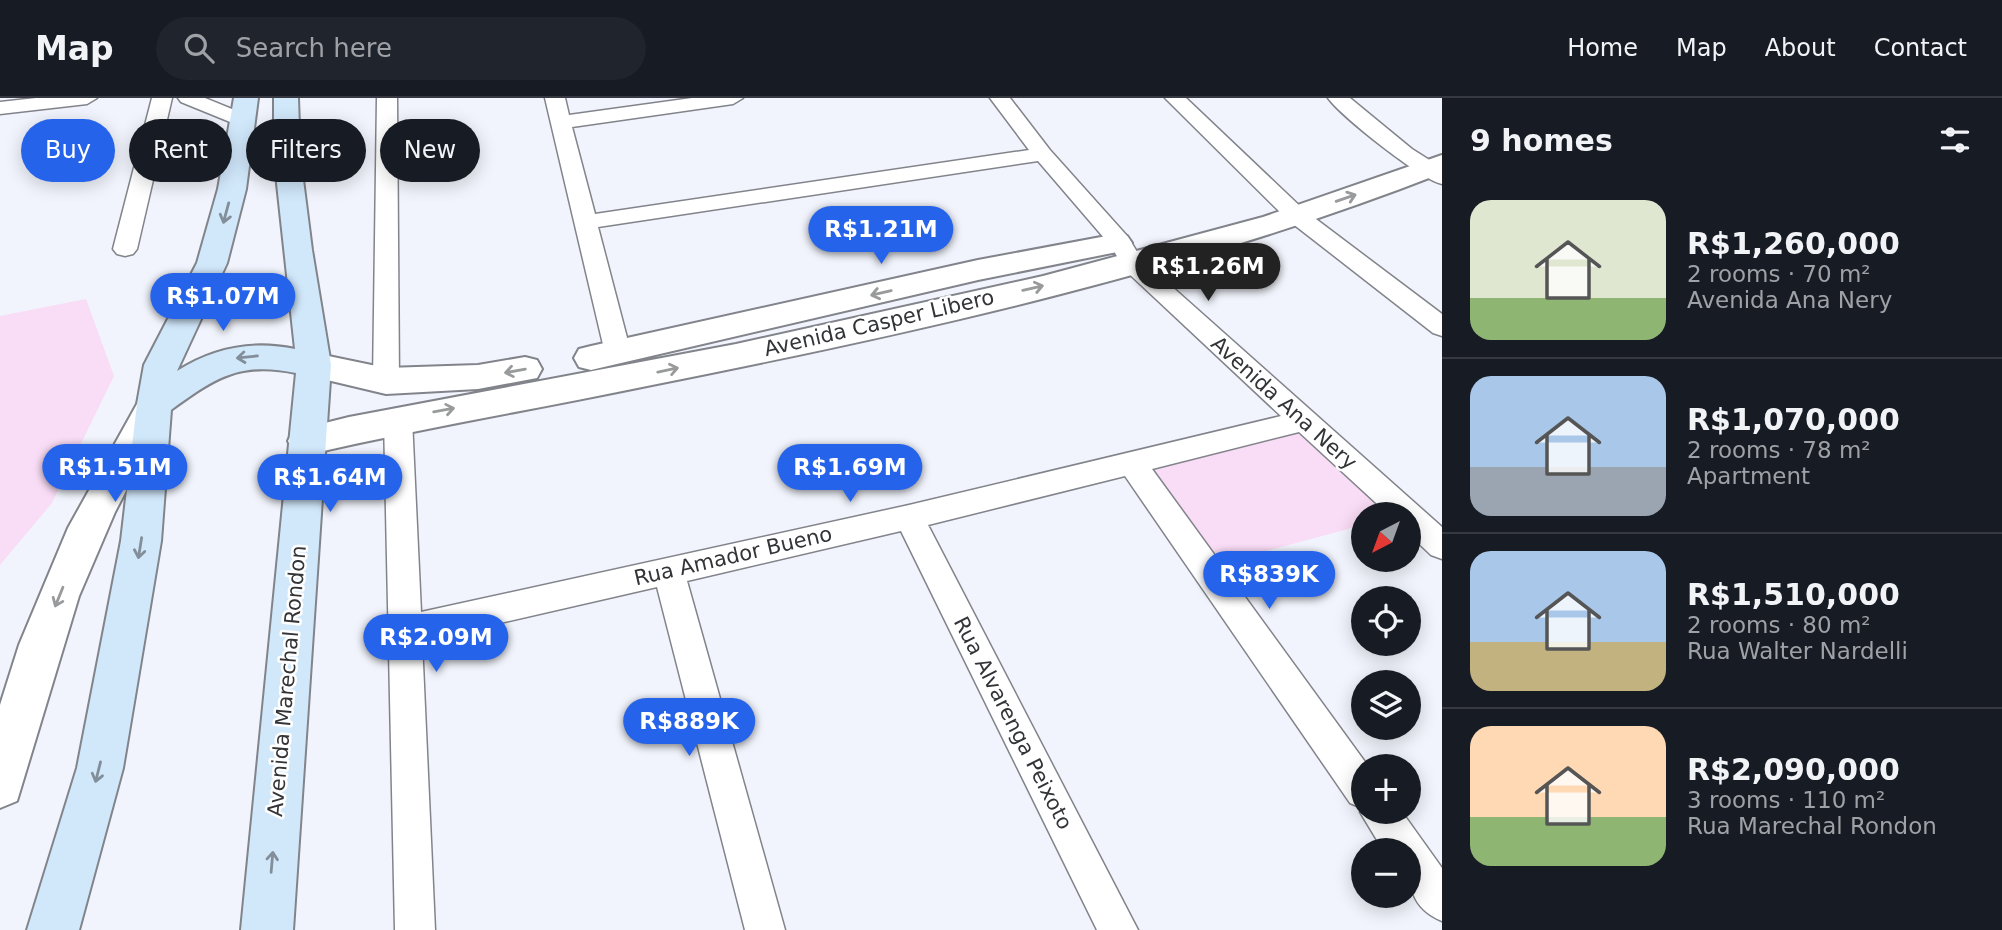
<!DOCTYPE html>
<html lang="en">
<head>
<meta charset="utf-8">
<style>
	body { margin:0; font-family:"DejaVu Sans",sans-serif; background:#20242c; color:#f1f3f6; height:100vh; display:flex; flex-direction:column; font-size:26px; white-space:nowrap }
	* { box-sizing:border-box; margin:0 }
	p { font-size:23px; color:#9ea1a6 }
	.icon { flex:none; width:38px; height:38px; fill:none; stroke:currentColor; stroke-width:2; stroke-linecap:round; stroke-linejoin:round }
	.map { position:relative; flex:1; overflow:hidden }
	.drawer { display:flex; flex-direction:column; background:#171b24; width:560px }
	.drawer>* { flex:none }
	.banner { position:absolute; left:21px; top:21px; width:665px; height:63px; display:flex; gap:14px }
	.needle { width:46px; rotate:221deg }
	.tools { position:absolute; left:1351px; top:404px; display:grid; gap:14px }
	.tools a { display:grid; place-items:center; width:70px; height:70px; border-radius:50%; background:#171b24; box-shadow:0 4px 18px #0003; font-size:35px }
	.price { position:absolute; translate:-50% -60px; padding:0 16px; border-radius:24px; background:#2563eb; color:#fff; font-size:23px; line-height:46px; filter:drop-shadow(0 2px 4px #0008) }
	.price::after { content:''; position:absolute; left:50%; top:42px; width:21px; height:16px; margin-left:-10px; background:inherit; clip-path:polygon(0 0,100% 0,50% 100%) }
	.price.on { background:#222; color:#fff }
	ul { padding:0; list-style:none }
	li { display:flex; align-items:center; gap:21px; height:175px; padding:0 28px }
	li+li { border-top:2px solid #363941 }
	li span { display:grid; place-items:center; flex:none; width:196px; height:140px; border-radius:21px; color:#555 }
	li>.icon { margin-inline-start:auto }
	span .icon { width:84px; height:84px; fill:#fffc; stroke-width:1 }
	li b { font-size:30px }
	h2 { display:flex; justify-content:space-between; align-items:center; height:84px; padding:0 28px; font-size:30px }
	.chip { padding:0 24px; border-radius:32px; background:#171b24; box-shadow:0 4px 18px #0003; font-size:24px; line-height:63px }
	.chip.on { background:#2563eb; color:#fff }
	header { display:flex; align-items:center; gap:42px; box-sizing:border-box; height:98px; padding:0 35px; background:#171b24; border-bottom:2px solid #363941 }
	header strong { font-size:33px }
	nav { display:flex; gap:38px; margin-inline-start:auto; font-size:24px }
	.search { width:490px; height:63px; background:#20242c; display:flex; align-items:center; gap:18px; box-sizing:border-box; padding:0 24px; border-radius:38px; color:#9ea1a6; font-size:26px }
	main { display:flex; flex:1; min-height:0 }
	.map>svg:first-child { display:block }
</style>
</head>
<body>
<header>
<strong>Map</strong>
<div class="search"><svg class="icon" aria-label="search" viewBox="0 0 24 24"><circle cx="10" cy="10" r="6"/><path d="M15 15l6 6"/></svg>Search here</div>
<nav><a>Home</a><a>Map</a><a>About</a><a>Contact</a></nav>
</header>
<main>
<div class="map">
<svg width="1442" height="832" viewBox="0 0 1442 832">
	<rect width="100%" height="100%" fill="#f1f4fc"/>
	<path fill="#f9dcf5" d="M 86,201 L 114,278 L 52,405 L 0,467 L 0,218 Z
		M 1303,323 L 1403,413 L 1393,416 L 1363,416 L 1363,427 L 1229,463 L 1204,468 L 1131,364 Z"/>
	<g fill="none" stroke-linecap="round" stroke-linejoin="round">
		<g stroke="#82848b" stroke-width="3">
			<path id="minor" d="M 36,0 L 97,0 L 87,6 L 0,16 L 0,4 Z
				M 152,0 L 172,0 L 137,151 L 133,156 L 125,158 L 117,156 L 113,151 Z
				M 178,0 L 205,0 L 249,18 L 252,22 L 249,26 L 235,26 L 181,4 Z
				M 377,0 L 397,0 L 399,283 L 395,290 L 386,293 L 377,290 L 373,283 Z
				M 545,0 L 565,0 L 569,17 L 692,0 L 743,0 L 733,6 L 572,29 L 595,116 L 1029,52 L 990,0 L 1010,0 L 1050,52 L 1128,139 L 1142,162 L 1442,429 L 1442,461 L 1431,457 L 1409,436 L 1409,416 L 1388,416 L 1299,334 L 1152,371 L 1368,668 L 1363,668 L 1363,714 L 1402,714 L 1442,770 L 1442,823 C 1408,809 1409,784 1409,752 L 1383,752 L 1360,714 L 1362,710 L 1350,705 L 1125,378 L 928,427 L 1138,832 L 1097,832 L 901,433 L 687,483 L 785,832 L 745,832 L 657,489 L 422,543 L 435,832 L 395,832 L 384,321 L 388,314 L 398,311 L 408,314 L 412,321 L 421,514 L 909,407 L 1281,318 L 1125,172 L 1111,148 L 1038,63 L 598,129 L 631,255 L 627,262 L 618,264 L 609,262 L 605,255 Z
				M 1165,0 L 1186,0 L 1304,112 L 1442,216 L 1442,238 L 1433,235 L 1288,122 Z
				M 1328,0 L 1350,0 L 1412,51 L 1442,70 L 1442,86 C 1420,81 1342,19 1328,0 Z"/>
		</g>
		<g stroke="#82848b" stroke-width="4">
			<path id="tertiary" d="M 1442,57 L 1442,75 C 1190,174 918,234 652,287 C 537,311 421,330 306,357 L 293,353 L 288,343 L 293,333 L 349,319 L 736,246 L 1043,178 L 1263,119 Z
				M 1117,136 L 1127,138 L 1132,145 L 1127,152 L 978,182 L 591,272 L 579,269 L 574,260 L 579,251 L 591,248 L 978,162 Z
				M 314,255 L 386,270 L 478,267 L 525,259 L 537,262 L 542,271 L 537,280 L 478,291 L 386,296 L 302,276 L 297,267 L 302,258 Z
				M 154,293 L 166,297 L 171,306 L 115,414 L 79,498 L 17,703 L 0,710 L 0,607 L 19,547 L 68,430 L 142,297 Z"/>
		</g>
		<g stroke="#82848b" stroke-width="4">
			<path id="secondary" d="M 234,0 L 258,0 L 246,91 L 227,165 L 177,273 C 213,250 253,242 295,251 L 274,58 L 274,0 L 298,0 L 300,58 L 312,152 L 331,267 L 293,832 L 241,832 L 296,275 C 240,263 215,280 171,312 L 161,443 L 123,670 L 79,832 L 27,832 L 77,670 L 121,443 L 137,306 L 144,267 L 197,165 L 218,91 Z"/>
		</g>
		<use href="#minor" fill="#fff" fill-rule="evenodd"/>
		<use href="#tertiary" fill="#fff" fill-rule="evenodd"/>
		<use href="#secondary" fill="#d1e8fb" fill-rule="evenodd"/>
	</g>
	<defs><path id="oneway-shaft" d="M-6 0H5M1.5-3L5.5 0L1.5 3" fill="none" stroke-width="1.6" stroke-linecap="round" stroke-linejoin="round" transform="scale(1.75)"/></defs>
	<g stroke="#999a9b">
		<use href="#oneway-shaft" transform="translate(1346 100) rotate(-19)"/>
		<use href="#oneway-shaft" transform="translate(1033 190) rotate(-13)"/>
		<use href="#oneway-shaft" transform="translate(881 195) rotate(167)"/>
		<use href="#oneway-shaft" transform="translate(668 272) rotate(-12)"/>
		<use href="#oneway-shaft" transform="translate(515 273) rotate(170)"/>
		<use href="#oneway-shaft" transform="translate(444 312) rotate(-10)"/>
		<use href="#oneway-shaft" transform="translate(59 499) rotate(112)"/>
	</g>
	<g stroke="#828e99">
		<use href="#oneway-shaft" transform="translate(226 115) rotate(105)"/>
		<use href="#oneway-shaft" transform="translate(247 259) rotate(174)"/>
		<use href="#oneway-shaft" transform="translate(140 450) rotate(99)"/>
		<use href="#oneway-shaft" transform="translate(98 674) rotate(104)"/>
		<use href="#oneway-shaft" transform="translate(272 764) rotate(-85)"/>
	</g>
	<g text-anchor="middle" stroke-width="5" stroke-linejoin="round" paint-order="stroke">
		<g font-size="21" fill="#333437" stroke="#fff">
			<text transform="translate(879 225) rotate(-13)" y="7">Avenida Casper Libero</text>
			<text transform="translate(1284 305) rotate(42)" y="7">Avenida Ana Nery</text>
			<text transform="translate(733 458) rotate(-13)" y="7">Rua Amador Bueno</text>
			<text transform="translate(287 583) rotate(-85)" y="7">Avenida Marechal Rondon</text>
			<text transform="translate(1013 625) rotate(63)" y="7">Rua Alvarenga Peixoto</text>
		</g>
	</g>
</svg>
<div class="tools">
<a><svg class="needle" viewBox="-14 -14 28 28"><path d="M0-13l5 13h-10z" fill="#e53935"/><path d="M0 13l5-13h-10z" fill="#9ea1a6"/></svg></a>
<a><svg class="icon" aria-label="locate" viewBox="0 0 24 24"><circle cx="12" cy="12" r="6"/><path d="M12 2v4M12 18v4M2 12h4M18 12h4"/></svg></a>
<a><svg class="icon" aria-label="layers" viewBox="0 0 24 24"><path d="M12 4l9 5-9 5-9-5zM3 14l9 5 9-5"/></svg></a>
<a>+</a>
<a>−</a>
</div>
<b class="price" style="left:881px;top:168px">R$1.21M</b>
<b class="price on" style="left:1208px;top:205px">R$1.26M</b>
<b class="price" style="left:223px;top:235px">R$1.07M</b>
<b class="price" style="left:115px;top:406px">R$1.51M</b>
<b class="price" style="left:850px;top:406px">R$1.69M</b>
<b class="price" style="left:330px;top:416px">R$1.64M</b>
<b class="price" style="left:1269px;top:513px">R$839K</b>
<b class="price" style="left:436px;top:576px">R$2.09M</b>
<b class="price" style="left:689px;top:660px">R$889K</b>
<div class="banner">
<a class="chip on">Buy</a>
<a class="chip">Rent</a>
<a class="chip">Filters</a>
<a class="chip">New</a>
</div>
</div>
<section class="drawer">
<h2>9 homes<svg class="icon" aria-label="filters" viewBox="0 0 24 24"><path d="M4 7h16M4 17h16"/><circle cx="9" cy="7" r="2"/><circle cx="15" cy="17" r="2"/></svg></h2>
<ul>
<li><span style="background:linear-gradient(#dfe7d0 70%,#8fb573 0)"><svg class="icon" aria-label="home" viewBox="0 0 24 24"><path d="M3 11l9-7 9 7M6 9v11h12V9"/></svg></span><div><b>R$1,260,000</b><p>2 rooms · 70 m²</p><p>Avenida Ana Nery</p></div></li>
<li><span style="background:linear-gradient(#a9c7e8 65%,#9aa5b1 0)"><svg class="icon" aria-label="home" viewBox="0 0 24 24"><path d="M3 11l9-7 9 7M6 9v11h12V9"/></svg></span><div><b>R$1,070,000</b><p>2 rooms · 78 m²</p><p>Apartment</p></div></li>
<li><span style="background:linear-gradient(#a9c7e8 65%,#c2b280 0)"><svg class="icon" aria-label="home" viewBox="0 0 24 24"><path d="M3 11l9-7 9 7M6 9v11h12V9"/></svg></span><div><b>R$1,510,000</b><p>2 rooms · 80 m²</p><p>Rua Walter Nardelli</p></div></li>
<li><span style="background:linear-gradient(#ffd9b3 65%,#8fb573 0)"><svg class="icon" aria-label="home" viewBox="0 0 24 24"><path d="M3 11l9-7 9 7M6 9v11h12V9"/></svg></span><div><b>R$2,090,000</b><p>3 rooms · 110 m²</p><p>Rua Marechal Rondon</p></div></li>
</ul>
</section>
</main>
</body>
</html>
